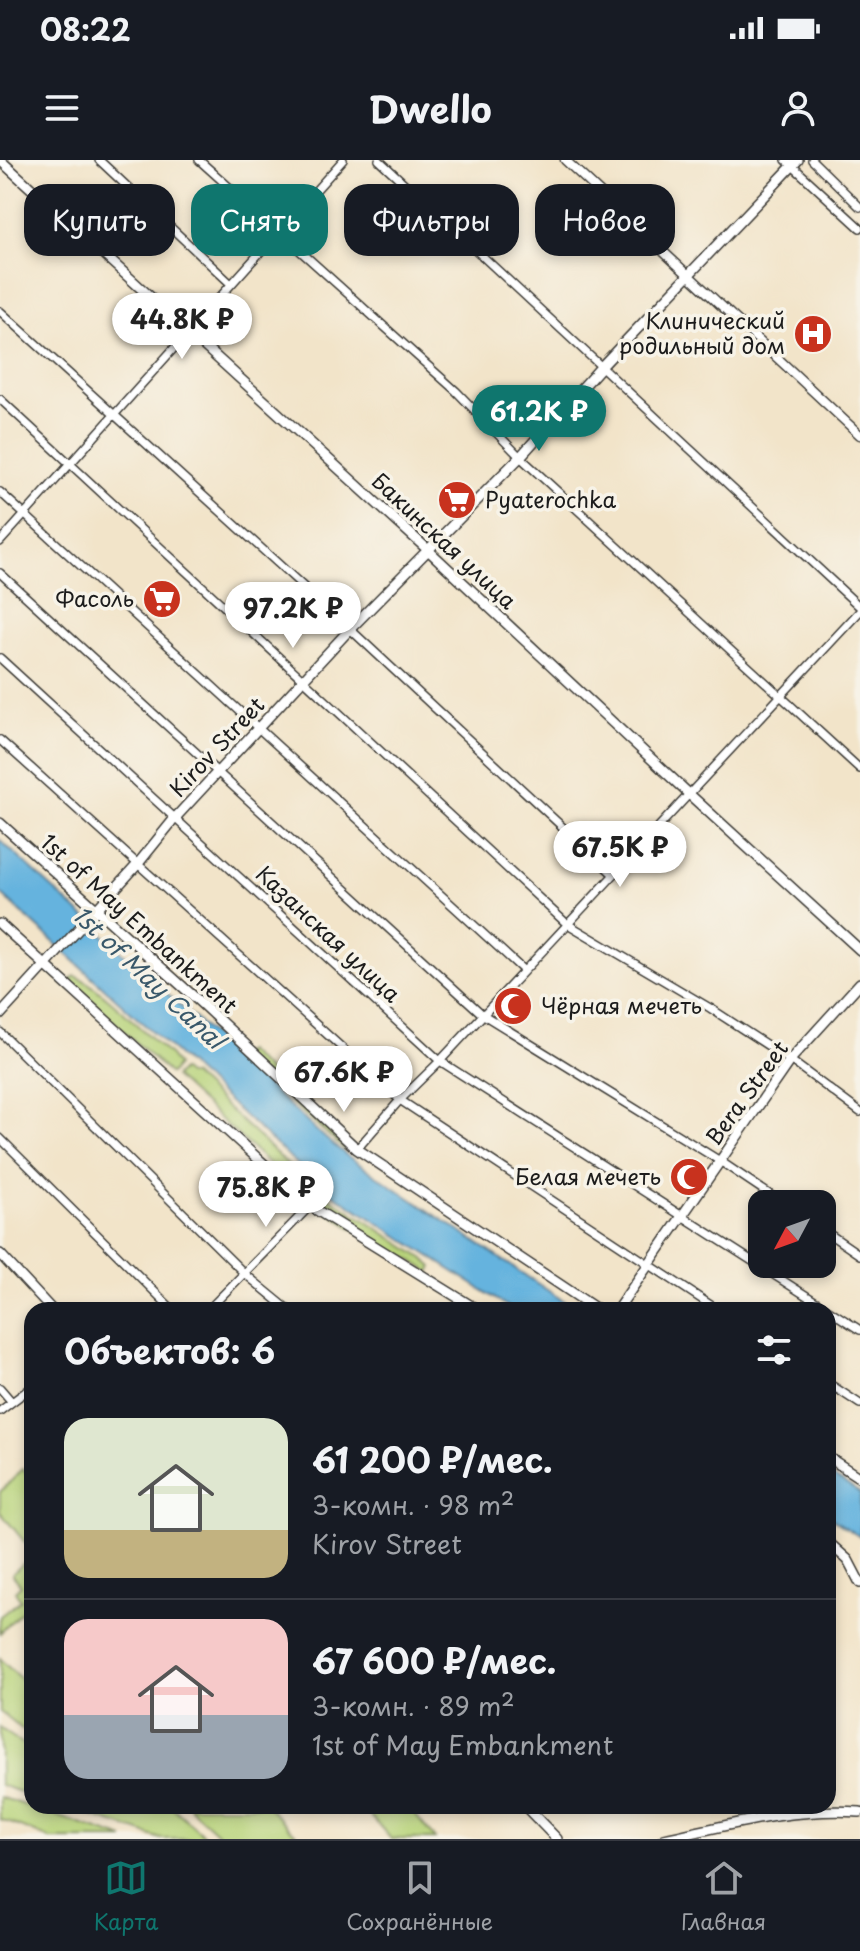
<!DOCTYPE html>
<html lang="ru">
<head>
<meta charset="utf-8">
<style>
	body { margin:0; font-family:"Playpen Sans",sans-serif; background:#20242c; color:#f1f3f6; height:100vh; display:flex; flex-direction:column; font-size:30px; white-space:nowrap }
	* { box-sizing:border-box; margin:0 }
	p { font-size:26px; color:#9ea1a6 }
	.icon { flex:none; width:44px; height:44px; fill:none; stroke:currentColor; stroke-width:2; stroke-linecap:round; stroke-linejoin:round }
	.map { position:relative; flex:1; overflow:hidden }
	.details { position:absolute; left:24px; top:1142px; width:812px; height:512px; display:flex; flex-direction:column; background:#171b24; border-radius:24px; box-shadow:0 4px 12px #0003 }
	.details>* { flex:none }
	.top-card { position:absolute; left:24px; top:24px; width:812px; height:72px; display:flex; gap:16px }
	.needle { width:52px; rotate:229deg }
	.controls { position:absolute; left:748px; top:1030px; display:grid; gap:16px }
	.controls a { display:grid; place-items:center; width:88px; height:88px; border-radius:16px; background:#171b24; box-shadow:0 4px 12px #0003; font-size:40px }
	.price { position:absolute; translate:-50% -68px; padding:0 18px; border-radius:28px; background:#fff; color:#222; font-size:26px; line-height:52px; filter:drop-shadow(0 2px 4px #0008) }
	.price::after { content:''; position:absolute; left:50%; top:48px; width:24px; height:18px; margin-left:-12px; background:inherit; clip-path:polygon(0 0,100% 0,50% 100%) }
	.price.current { background:#0f766e; color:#fff }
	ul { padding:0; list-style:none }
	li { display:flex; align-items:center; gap:24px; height:200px; padding:0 40px }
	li+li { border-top:2px solid #363941 }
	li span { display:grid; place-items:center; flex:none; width:224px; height:160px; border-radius:24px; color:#555 }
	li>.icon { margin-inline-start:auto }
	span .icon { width:96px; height:96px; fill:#fffc; stroke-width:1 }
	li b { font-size:34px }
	h2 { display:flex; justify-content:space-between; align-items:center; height:96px; padding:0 40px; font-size:34px }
	.tag { padding:0 28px; border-radius:24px; background:#171b24; box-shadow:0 4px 12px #0003; font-size:28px; line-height:72px }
	.tag.current { background:#0f766e; color:#fff }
	.status { display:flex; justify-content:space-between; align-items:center; height:56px; padding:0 40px; background:#171b24; direction:ltr }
	.status svg { height:22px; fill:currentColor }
	header { display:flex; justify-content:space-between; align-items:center; height:104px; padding:0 40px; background:#171b24; font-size:36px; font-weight:700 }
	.dock { display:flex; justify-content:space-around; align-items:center; height:112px; border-top:2px solid #363941; background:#171b24; font-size:22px; color:#9ea1a6 }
	.dock a { display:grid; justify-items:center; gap:4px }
	.dock .current { color:#0f766e }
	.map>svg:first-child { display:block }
</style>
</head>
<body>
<div class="status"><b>08:22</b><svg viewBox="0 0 49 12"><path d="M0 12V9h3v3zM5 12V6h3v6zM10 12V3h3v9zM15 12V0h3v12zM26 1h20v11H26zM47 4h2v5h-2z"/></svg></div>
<header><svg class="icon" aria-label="menu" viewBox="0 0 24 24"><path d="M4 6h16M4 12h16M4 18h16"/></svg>Dwello<svg class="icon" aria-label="person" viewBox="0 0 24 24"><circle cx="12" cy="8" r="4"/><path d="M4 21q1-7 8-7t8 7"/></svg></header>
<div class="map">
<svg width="860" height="1679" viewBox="0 0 860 1679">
	<rect width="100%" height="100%" fill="#f7f3e8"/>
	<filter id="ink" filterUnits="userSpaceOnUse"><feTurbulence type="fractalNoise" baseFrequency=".0125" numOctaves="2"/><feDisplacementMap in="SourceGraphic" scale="16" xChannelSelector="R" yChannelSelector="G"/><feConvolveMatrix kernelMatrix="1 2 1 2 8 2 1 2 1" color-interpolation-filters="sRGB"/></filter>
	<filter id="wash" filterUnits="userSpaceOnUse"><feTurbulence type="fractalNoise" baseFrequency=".006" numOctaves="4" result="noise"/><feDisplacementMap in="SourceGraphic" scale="32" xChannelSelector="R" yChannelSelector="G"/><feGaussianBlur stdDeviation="1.8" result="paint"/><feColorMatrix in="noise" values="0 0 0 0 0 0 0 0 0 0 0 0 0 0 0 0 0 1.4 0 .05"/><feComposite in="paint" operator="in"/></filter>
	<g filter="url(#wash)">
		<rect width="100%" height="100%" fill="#f2e4c9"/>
		<path fill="#b7d379" stroke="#6a784a" stroke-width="2" d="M 75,816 C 94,821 151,879 170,896 L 177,906 L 170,914 L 69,821 Z
			M 246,891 L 348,985 L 344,989 L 239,895 Z
			M 181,910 L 187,915 L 192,915 L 315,1030 L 311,1035 L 303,1030 L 300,1032 L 174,917 Z
			M 329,1037 L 424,1099 L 433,1107 L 430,1112 L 403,1095 L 397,1097 L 320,1047 Z
			M 23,1309 L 32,1320 L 32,1391 L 0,1352 L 0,1332 Z
			M 28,1399 L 32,1404 L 32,1441 L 0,1473 L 0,1456 L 21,1440 L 15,1431 L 21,1425 L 12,1414 Z
			M 0,1499 L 32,1530 L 32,1569 L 27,1573 L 0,1552 Z
			M 0,1568 L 32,1591 L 32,1636 L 0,1625 Z
			M 0,1637 L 125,1679 L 50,1679 L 0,1659 Z
			M 63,1646 L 171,1646 L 208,1679 L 161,1679 Z
			M 188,1646 L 267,1646 L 301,1679 L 224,1679 Z
			M 362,1646 L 408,1646 L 435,1679 L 391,1679 Z"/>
		<path fill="#65b3de" stroke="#40687d" stroke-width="2" d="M 0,680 L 319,973 L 346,995 L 577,1150 L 513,1150 L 321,1026 L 0,733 Z
			M 828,1313 L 860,1333 L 860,1377 L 828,1356 Z"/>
	</g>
	<g filter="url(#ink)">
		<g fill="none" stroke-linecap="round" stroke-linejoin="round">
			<g stroke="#3c3a36" stroke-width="10">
				<path id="minor" d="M 99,0 L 231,124
					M 199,0 L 456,231 L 520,297 L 860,609
					M 379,0 L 860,447
					M 786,0 L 860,68
					M 812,0 L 860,47
					M 0,151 L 350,469 L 613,714
					M 0,239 L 566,763 L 710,848 L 790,900 L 860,952
					M 0,332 L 523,810
					M 0,382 L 343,0
					M 0,413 L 482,854 L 720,1001 L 784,1044
					M 0,498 L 440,901 L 860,1170
					M 0,580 L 400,940 L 718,1150
					M 0,872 L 244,1113 L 289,1150
					M 0,978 L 173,1150
					M 357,989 L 400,940 L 440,901 L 860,451
					M 822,1069 L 860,1095
					M 208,1150 L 310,1046
					M 828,1223 L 860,1244
					M 0,1228 L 12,1242
					M 0,1251 L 32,1227"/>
			</g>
			<g stroke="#3c3a36" stroke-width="11">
				<path id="tertiary" d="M 565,0 L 860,275"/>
			</g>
			<g stroke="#3c3a36" stroke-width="12">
				<path id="secondary" d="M 0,0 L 427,389 L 689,634 L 860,790
					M 0,663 L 202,844 L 357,989 L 598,1150
					M 0,764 L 310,1046 L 478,1150
					M 0,855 L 137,705 L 175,658 L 350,469 L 520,297 L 601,207 L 798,0
					M 0,1094 L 52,1150
					M 617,1150 L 790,900 L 860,823
					M 828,1297 L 860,1318
					M 828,1382 L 848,1400 L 860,1423
					M 525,1646 L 557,1679
					M 664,1679 C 730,1665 793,1647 860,1652"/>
			</g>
			<use href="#minor" stroke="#fff" stroke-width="7"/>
			<use href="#tertiary" stroke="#fff" stroke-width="8"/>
			<use href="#secondary" stroke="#fff" stroke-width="9"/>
		</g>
	</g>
	<defs>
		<g id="hospital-disc" transform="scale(2)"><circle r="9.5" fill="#c8321e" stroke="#f7f3e8"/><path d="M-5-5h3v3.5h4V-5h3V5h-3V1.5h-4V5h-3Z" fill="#fff"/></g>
		<g id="supermarket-disc" transform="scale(2)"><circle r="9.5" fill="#c8321e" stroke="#f7f3e8"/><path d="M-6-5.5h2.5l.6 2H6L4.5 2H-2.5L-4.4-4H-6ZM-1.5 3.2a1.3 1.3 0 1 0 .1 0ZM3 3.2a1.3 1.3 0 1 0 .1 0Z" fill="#fff"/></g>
		<g id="mosque-disc" transform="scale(2)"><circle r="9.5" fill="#c8321e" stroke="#f7f3e8"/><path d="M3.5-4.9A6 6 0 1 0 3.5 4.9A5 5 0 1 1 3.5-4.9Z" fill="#fff"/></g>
	</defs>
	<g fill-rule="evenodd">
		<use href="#hospital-disc" x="813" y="174"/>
		<use href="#supermarket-disc" x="457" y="340"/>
		<use href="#supermarket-disc" x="162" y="439"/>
		<use href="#mosque-disc" x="513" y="846"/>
		<use href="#mosque-disc" x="689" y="1017"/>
	</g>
	<g text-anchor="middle" stroke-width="7" stroke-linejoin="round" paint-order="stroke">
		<g font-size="22" fill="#1c1c1c" stroke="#f7f3e8" text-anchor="end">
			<text x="785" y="169">Клинический<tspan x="785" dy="25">родильный дом</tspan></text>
			<text x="485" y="348" text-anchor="start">Pyaterochka</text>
			<text x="134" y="447">Фасоль</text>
			<text x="541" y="854" text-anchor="start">Чёрная мечеть</text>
			<text x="661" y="1025">Белая мечеть</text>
		</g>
		<g font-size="22" fill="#1c1c1c" stroke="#f7f3e8">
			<text transform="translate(444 381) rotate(43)" y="8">Бакинская улица</text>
			<text transform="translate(217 587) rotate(-47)" y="8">Kirov Street</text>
			<text transform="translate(139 764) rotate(42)" y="8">1st of May Embankment</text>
			<text transform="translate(328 774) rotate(43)" y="8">Казанская улица</text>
			<text transform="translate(747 933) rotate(-54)" y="8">Bera Street</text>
		</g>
		<g font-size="24" font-style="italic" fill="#39586a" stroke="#f7f3e8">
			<text transform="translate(148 818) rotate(43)" y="8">1st of May Canal</text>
		</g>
	</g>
</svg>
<div class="controls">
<a><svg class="needle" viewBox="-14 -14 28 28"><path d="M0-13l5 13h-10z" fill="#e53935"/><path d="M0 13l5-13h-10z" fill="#9ea1a6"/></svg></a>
</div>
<b class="price" style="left:182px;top:201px">44.8K ₽</b>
<b class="price current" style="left:539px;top:293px">61.2K ₽</b>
<b class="price" style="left:293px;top:490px">97.2K ₽</b>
<b class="price" style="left:620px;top:729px">67.5K ₽</b>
<b class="price" style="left:344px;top:954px">67.6K ₽</b>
<b class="price" style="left:266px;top:1069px">75.8K ₽</b>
<div class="top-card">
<a class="tag">Купить</a>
<a class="tag current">Снять</a>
<a class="tag">Фильтры</a>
<a class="tag">Новое</a>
</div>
<section class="details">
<h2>Объектов: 6<svg class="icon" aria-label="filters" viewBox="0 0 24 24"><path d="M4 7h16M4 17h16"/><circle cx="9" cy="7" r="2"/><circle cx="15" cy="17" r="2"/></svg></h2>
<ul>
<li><span style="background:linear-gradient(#dfe7d0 70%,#c2b280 0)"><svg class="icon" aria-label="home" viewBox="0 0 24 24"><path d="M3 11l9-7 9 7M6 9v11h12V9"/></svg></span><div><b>61 200 ₽/мес.</b><p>3-комн. · 98 m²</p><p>Kirov Street</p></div></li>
<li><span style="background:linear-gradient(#f6c9c9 60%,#9aa5b1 0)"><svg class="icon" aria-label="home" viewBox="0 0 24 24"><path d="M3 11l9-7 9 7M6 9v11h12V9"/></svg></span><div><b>67 600 ₽/мес.</b><p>3-комн. · 89 m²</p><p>1st of May Embankment</p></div></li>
</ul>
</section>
</div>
<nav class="dock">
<a class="current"><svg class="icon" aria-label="map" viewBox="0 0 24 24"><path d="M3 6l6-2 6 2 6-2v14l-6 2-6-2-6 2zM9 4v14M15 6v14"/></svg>Карта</a>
<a><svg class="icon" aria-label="saved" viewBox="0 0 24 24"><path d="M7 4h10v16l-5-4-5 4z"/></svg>Сохранённые</a>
<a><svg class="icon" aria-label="home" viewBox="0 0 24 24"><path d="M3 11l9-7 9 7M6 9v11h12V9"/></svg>Главная</a>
</nav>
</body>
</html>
